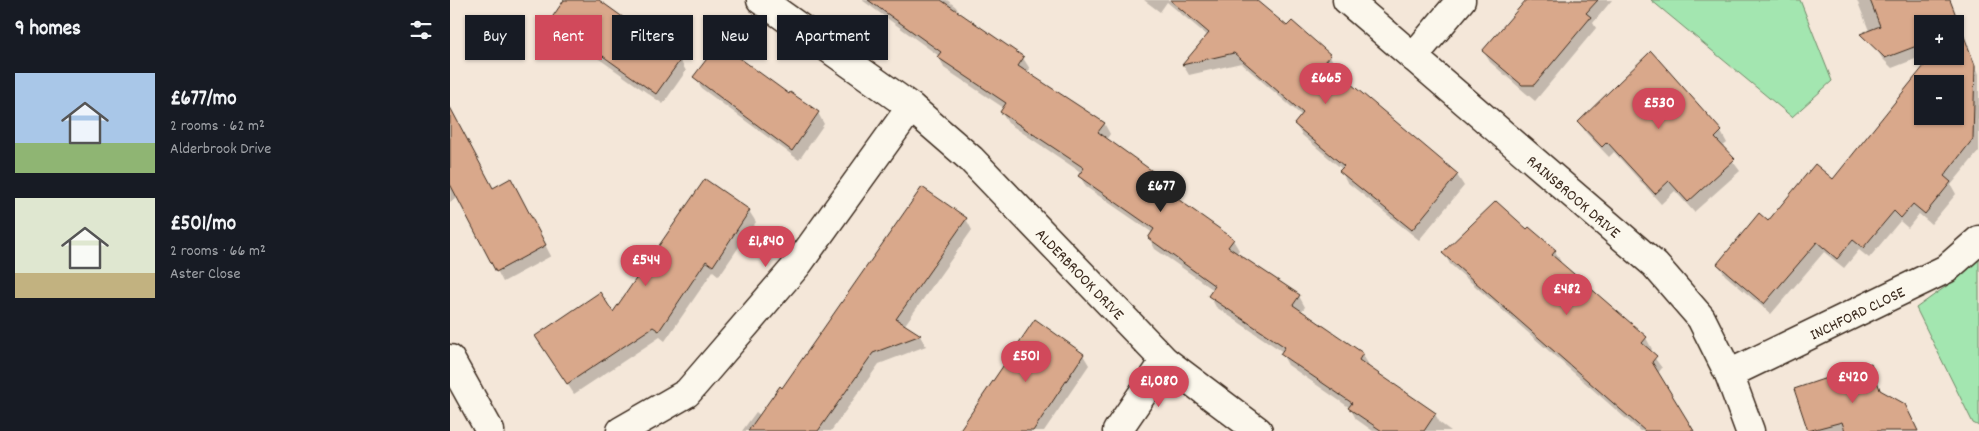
<!DOCTYPE html>
<html lang="en">
<head>
<meta charset="utf-8">
<style>
	body { margin:0; font-family:Dekko,sans-serif; background:#20242c; color:#f1f3f6; height:100vh; display:flex; flex-direction:column; font-size:19px; white-space:nowrap }
	* { box-sizing:border-box; margin:0 }
	p { font-size:16px; color:#9ea1a6 }
	.icon { flex:none; width:28px; height:28px; fill:none; stroke:currentColor; stroke-width:2; stroke-linecap:round; stroke-linejoin:round }
	.map { position:relative; flex:1; overflow:hidden }
	.side { display:flex; flex-direction:column; background:#171b24; width:450px }
	.side>* { flex:none }
	.hud { position:absolute; left:15px; top:15px; width:475px; height:45px; display:flex; gap:10px }
	.buttons { position:absolute; left:1464px; top:15px; display:grid; gap:10px }
	.buttons a { display:grid; place-items:center; width:50px; height:50px; border-radius:0px; background:#171b24; box-shadow:0 1px 4px #0004; font-size:25px }
	.price { position:absolute; translate:-50% -42px; padding:0 11px; border-radius:18px; background:#d1495b; color:#fff; font-size:16px; line-height:32px; filter:drop-shadow(0 1px 2px #0008) }
	.price::after { content:''; position:absolute; left:50%; top:30px; width:15px; height:11px; margin-left:-8px; background:inherit; clip-path:polygon(0 0,100% 0,50% 100%) }
	.price.on { background:#222; color:#fff }
	ul { padding:0; list-style:none }
	li { display:flex; align-items:center; gap:15px; height:125px; padding:0 15px }
	li span { display:grid; place-items:center; flex:none; width:140px; height:100px; border-radius:0px; color:#555 }
	li>.icon { margin-inline-start:auto }
	span .icon { width:60px; height:60px; fill:#fffc; stroke-width:1 }
	li b { font-size:21px }
	h2 { display:flex; justify-content:space-between; align-items:center; height:60px; padding:0 15px; font-size:21px }
	.chip { padding:0 18px; border-radius:0px; background:#171b24; box-shadow:0 1px 4px #0004; font-size:18px; line-height:45px }
	.chip.on { background:#d1495b; color:#fff }
	main { display:flex; flex:1; min-height:0 }
	.map>svg:first-child { display:block }
</style>
</head>
<body>
<main>
<section class="side">
<h2>9 homes<svg class="icon" aria-label="filters" viewBox="0 0 24 24"><path d="M4 7h16M4 17h16"/><circle cx="9" cy="7" r="2"/><circle cx="15" cy="17" r="2"/></svg></h2>
<ul>
<li><span style="background:linear-gradient(#a9c7e8 70%,#8fb573 0)"><svg class="icon" aria-label="home" viewBox="0 0 24 24"><path d="M3 11l9-7 9 7M6 9v11h12V9"/></svg></span><div><b>£677/mo</b><p>2 rooms · 62 m²</p><p>Alderbrook Drive</p></div></li>
<li><span style="background:linear-gradient(#dfe7d0 75%,#c2b280 0)"><svg class="icon" aria-label="home" viewBox="0 0 24 24"><path d="M3 11l9-7 9 7M6 9v11h12V9"/></svg></span><div><b>£501/mo</b><p>2 rooms · 66 m²</p><p>Aster Close</p></div></li>
</ul>
</section>
<div class="map">
<svg width="1529" height="431" viewBox="0 0 1529 431">
	<rect width="100%" height="100%" fill="#f4e7d9"/>
	<filter id="ink" filterUnits="userSpaceOnUse"><feTurbulence type="fractalNoise" baseFrequency=".02" numOctaves="2"/><feDisplacementMap in="SourceGraphic" scale="10" xChannelSelector="R" yChannelSelector="G"/><feConvolveMatrix kernelMatrix="1 2 1 2 8 2 1 2 1" color-interpolation-filters="sRGB"/></filter>
	<g filter="url(#ink)">
		<path fill="#a3e6b0" stroke="#6f8867" d="M 1201,0 L 1350,0 L 1382,81 L 1342,117 Z
			M 1529,256 L 1529,426 L 1523,423 L 1466,308 L 1505,280 Z"/>
		<path fill="#0003" fill-rule="evenodd" d="M 116,0 L 147,0 L 230,60 L 236,71 L 213,104 L 108,30 L 102,19 Z
			M 412,0 L 497,0 L 506,7 L 511,16 L 573,58 L 580,69 L 577,73 L 654,123 L 660,134 L 656,140 L 718,184 L 725,195 L 723,197 L 783,240 L 789,250 L 786,254 L 849,296 L 855,307 L 851,312 L 912,354 L 919,365 L 917,367 L 985,414 L 990,423 L 1001,431 L 923,431 L 906,419 L 900,408 L 838,365 L 832,354 L 833,352 L 766,307 L 760,296 L 764,290 L 705,249 L 699,238 L 703,233 L 636,187 L 630,176 L 632,173 L 558,123 L 551,112 L 554,108 L 494,68 L 489,56 Z
			M 694,0 L 804,0 L 837,28 L 880,56 L 886,67 L 883,70 L 1007,175 L 1014,186 L 969,240 L 897,182 L 891,171 L 892,169 L 852,135 L 845,124 L 852,116 L 791,63 L 739,75 L 733,65 L 758,36 L 717,2 L 710,12 Z
			M 1077,0 L 1162,0 L 1143,23 L 1146,28 L 1085,101 L 1040,62 L 1034,52 Z
			M 1407,0 L 1499,0 L 1529,74 L 1529,151 L 1501,185 L 1506,194 L 1481,224 L 1469,214 L 1458,228 L 1450,221 L 1419,258 L 1409,250 L 1394,268 L 1374,252 L 1321,314 L 1275,275 L 1268,264 L 1318,222 L 1383,180 L 1483,56 L 1505,56 L 1505,24 L 1472,24 L 1473,56 L 1442,68 L 1432,58 L 1425,46 ZM 1472,84 L 1505,84 L 1505,116 L 1472,116 Z
			M 1201,53 L 1271,132 L 1277,143 L 1272,147 L 1290,171 L 1244,212 L 1225,191 L 1211,204 L 1164,152 L 1159,157 L 1136,133 L 1130,122 Z
			M 245,77 L 340,95 L 368,113 L 374,124 L 349,160 L 251,88 Z
			M 0,111 L 43,189 L 66,190 L 101,256 L 53,282 L 9,197 L 0,202 Z
			M 255,181 L 299,211 L 306,222 L 269,276 L 263,271 L 215,341 L 210,337 L 124,394 L 93,347 L 163,314 Z
			M 516,219 L 522,230 L 454,326 L 470,336 L 476,346 L 429,364 L 381,431 L 292,431 L 306,412 L 311,416 L 333,390 Z
			M 1077,231 L 1105,251 L 1111,262 L 1110,264 L 1196,338 L 1202,349 L 1200,352 L 1212,368 L 1208,373 L 1243,431 L 1190,431 L 1000,264 L 994,253 Z
			M 633,355 L 639,365 L 594,431 L 510,431 Z
			M 1420,364 L 1432,393 L 1468,431 L 1360,431 L 1346,389 Z"/>
		<path fill="#d9a88b" stroke="#3b2a1e" fill-rule="evenodd" d="M 114,0 L 149,0 L 231,59 L 206,94 L 101,19 Z
			M 418,0 L 491,0 L 574,57 L 568,66 L 655,123 L 648,132 L 719,183 L 715,190 L 784,239 L 778,247 L 850,295 L 843,305 L 913,353 L 909,360 L 986,413 L 974,431 L 932,431 L 898,408 L 902,403 L 830,354 L 835,347 L 758,296 L 765,286 L 698,238 L 704,229 L 628,176 L 634,168 L 550,112 L 556,103 L 487,57 L 491,52 Z
			M 720,0 L 806,0 L 837,26 L 842,21 L 881,55 L 875,62 L 1008,174 L 962,230 L 889,171 L 894,166 L 844,124 L 853,113 L 784,53 L 732,65 L 759,33 Z
			M 1076,0 L 1148,0 L 1136,13 L 1141,17 L 1084,85 L 1072,85 L 1032,51 Z
			M 1420,0 L 1500,0 L 1525,65 L 1523,139 L 1494,176 L 1501,182 L 1475,214 L 1463,204 L 1451,218 L 1444,211 L 1413,248 L 1403,240 L 1387,259 L 1367,242 L 1314,304 L 1267,264 L 1309,213 L 1318,221 L 1365,164 L 1383,179 L 1482,56 L 1505,56 L 1505,24 L 1472,24 L 1472,44 L 1435,58 L 1410,34 L 1430,26 ZM 1472,84 L 1505,84 L 1505,116 L 1472,116 Z
			M 269,43 L 339,94 L 340,92 L 369,112 L 342,151 L 243,77 Z
			M 1201,51 L 1272,131 L 1265,138 L 1285,159 L 1238,202 L 1219,181 L 1205,194 L 1157,142 L 1152,147 L 1128,122 Z
			M 0,107 L 43,188 L 61,178 L 96,245 L 46,272 L 0,184 Z
			M 255,179 L 300,210 L 263,266 L 256,261 L 209,331 L 203,327 L 117,384 L 85,336 L 150,292 L 163,312 Z
			M 472,187 L 517,218 L 446,319 L 471,335 L 423,353 L 368,431 L 298,431 L 330,386 L 332,388 Z
			M 1046,201 L 1077,229 L 1079,227 L 1106,250 L 1102,255 L 1197,337 L 1192,343 L 1207,356 L 1202,362 L 1244,431 L 1195,431 L 992,253 Z
			M 585,319 L 634,354 L 583,431 L 509,431 Z
			M 1421,363 L 1430,390 L 1455,404 L 1468,431 L 1395,431 L 1392,422 L 1358,431 L 1344,389 Z"/>
		<g fill="none" stroke-linecap="round" stroke-linejoin="round">
			<g stroke="#3b2a1e" stroke-width="31">
				<g id="minor">
					<path id="s1" d="M 311,0 L 461,107 L 521,159 L 715,361 L 808,431"/>
					<path id="s2" d="M 897,0 L 1205,265 L 1251,318 L 1279,374 L 1300,431"/>
					<path d="M 963,57 L 1011,0"/>
					<path d="M 0,359 L 40,431"/>
					<path id="s3" d="M 1279,374 L 1496,269 L 1529,240"/>
					<path d="M 171,431 L 237,393 L 348,264 L 461,107"/>
					<path d="M 667,431 L 715,361"/>
				</g>
			</g>
			<use href="#minor" stroke="#fbf7ec" stroke-width="28"/>
		</g>
	</g>
	<g text-anchor="middle" stroke-width="4.5" stroke-linejoin="round" paint-order="stroke">
		<g font-size="16" fill="#3b2a1e" stroke="#fbf7ec">
			<text dy="6" stroke="none"><textPath href="#s2" startOffset="300">RAINSBROOK DRIVE</textPath></text>
			<text dy="6" stroke="none"><textPath href="#s1" startOffset="422">ALDERBROOK DRIVE</textPath></text>
			<text dy="6" stroke="none"><textPath href="#s3" startOffset="142">INCHFORD CLOSE</textPath></text>
		</g>
	</g>
</svg>
<div class="buttons">
<a>+</a>
<a>−</a>
</div>
<b class="price" style="left:876px;top:105px">£665</b>
<b class="price" style="left:1209px;top:130px">£530</b>
<b class="price on" style="left:711px;top:213px">£677</b>
<b class="price" style="left:316px;top:268px">£1,840</b>
<b class="price" style="left:196px;top:287px">£544</b>
<b class="price" style="left:1117px;top:316px">£482</b>
<b class="price" style="left:576px;top:383px">£501</b>
<b class="price" style="left:1403px;top:404px">£420</b>
<b class="price" style="left:709px;top:408px">£1,080</b>
<div class="hud">
<a class="chip">Buy</a>
<a class="chip on">Rent</a>
<a class="chip">Filters</a>
<a class="chip">New</a>
<a class="chip">Apartment</a>
</div>
</div>
</main>
</body>
</html>
